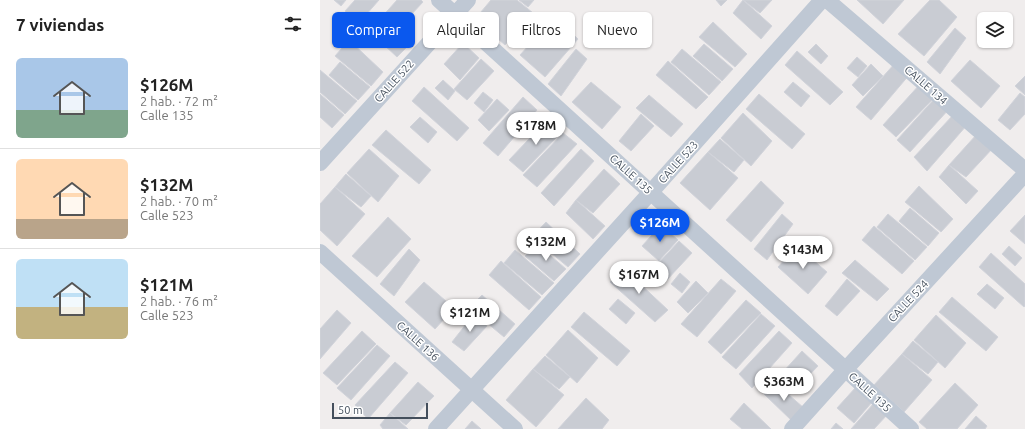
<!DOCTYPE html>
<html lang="es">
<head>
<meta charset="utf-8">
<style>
	body { margin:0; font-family:Ubuntu,sans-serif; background:#f2f2f2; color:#222; height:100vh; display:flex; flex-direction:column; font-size:15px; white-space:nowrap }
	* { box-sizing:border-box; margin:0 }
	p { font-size:13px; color:#767676 }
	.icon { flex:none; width:22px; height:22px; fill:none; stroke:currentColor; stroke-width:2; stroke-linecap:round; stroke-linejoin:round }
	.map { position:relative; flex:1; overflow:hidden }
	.side { display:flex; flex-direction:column; background:#fff; width:320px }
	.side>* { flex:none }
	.banner { position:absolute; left:12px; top:12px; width:380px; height:36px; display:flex; gap:8px }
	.tools { position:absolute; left:657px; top:12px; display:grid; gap:8px }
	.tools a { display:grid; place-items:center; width:36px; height:36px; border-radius:6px; background:#fff; box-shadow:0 1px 3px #0004; font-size:20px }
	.scale { position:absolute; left:12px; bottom:10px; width:96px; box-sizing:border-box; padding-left:4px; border:2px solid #444f5c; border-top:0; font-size:11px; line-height:14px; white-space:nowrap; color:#444f5c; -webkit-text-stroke:3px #fff; paint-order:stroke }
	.price { position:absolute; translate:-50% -34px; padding:0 9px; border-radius:14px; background:#fff; color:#222; font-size:13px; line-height:26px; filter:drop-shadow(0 1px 2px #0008) }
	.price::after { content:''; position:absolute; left:50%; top:24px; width:12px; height:9px; margin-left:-6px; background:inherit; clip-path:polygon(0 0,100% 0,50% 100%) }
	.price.selected { background:#0a58ee; color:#fff }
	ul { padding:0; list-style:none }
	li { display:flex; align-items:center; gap:12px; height:100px; padding:0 16px }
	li+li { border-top:1px solid #e0e0e0 }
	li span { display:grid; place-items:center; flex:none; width:112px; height:80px; border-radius:6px; color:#555 }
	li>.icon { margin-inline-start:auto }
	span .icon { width:48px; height:48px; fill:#fffc; stroke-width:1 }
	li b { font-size:17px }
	h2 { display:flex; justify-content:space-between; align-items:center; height:48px; padding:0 16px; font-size:17px }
	.pill { padding:0 14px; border-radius:6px; background:#fff; box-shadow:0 1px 3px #0004; font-size:14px; line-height:36px }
	.pill.selected { background:#0a58ee; color:#fff }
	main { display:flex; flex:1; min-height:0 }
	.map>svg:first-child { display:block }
</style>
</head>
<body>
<main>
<section class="side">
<h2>7 viviendas<svg class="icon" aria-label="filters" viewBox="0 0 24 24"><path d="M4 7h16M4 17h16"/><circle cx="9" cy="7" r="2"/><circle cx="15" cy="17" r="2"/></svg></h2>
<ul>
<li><span style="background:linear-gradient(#a9c7e8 65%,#7fa58c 0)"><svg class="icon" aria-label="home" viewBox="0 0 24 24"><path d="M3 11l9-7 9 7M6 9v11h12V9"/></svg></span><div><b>$126M</b><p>2 hab. · 72 m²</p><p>Calle 135</p></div></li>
<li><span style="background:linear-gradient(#ffd9b3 75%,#b9a48a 0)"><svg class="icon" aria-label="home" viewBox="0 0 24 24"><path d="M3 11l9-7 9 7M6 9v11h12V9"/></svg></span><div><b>$132M</b><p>2 hab. · 70 m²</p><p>Calle 523</p></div></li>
<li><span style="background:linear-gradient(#bfe0f5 60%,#c2b280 0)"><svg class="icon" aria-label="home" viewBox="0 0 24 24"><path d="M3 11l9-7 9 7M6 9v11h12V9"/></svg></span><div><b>$121M</b><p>2 hab. · 76 m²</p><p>Calle 523</p></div></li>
</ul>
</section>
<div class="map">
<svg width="705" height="429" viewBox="0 0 705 429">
	<rect width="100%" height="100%" fill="#f0eded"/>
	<path fill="#c9ccd3" stroke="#d1d3da" d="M 14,0 L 26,0 L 21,6 Z
		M 35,0 L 59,0 L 38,24 L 25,11 Z
		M 77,0 L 101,0 L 103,2 L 76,31 L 60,19 Z
		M 171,0 L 197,0 L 213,13 L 185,45 L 155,19 Z
		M 199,0 L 214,0 L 208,7 Z
		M 396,0 L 407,0 L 401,6 Z
		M 423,0 L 452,0 L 440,13 Z
		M 423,0 L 452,26 L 441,39 L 413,13 Z
		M 537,0 L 584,0 L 563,24 Z
		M 610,0 L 619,0 L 637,17 L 604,56 L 578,34 Z
		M 235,16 L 258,39 L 225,77 L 200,55 Z
		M 60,19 L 89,45 L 77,57 L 49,31 Z
		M 393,22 L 427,54 L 415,67 L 379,37 Z
		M 635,28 L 646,38 L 620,74 L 607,62 Z
		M 29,40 L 63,72 L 51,86 L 15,56 Z
		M 143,43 L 159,58 L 140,80 L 124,64 Z
		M 384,44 L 413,69 L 402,81 L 373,56 Z
		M 496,44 L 508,56 L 501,64 L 488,52 Z
		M 256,49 L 267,59 L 241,96 L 228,84 Z
		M 362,49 L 401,82 L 389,95 L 351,62 Z
		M 477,51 L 523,92 L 510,105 L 465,65 Z
		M 537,57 L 547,66 L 538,77 L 527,68 Z
		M 161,59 L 174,71 L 147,100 L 134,89 Z
		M 650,60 L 680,86 L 661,108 L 631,81 Z
		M 348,61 L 388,97 L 376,109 L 336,75 Z
		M 20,62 L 50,87 L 38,100 L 9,75 Z
		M 576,62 L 590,74 L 551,120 L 536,107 Z
		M 551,64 L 563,76 L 543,96 L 532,85 Z
		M 0,70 L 37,101 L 25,114 L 0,92 Z
		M 705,76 L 705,95 L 695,86 Z
		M 123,80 L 135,91 L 128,100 L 115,88 Z
		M 271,82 L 301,107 L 282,129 L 252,102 Z
		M 473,82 L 490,96 L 481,107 L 464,92 Z
		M 601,83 L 616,96 L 576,137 L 563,125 Z
		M 104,87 L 149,128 L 137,141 L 92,101 Z
		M 163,92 L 173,100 L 164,112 L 154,103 Z
		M 700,93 L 705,97 L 705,114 L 690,130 L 678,120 Z
		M 0,94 L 24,115 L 12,128 L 0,117 Z
		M 439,94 L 485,134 L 472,149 L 426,109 Z
		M 329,95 L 363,124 L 351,137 L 316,108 Z
		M 203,97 L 217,110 L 178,156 L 163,143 Z
		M 616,97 L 630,108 L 590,152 L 577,140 Z
		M 177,99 L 189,110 L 169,131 L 158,120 Z
		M 423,113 L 452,141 L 431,166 L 401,138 Z
		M 321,114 L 334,126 L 311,151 L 299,141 Z
		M 634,114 L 647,125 L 607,171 L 594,157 Z
		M 100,117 L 117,132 L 108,143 L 90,127 Z
		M 228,119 L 242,132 L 203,172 L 189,160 Z
		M 66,130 L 111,170 L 99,184 L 52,145 Z
		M 243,133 L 257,144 L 217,187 L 203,175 Z
		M 657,134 L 673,148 L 646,177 L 629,165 Z
		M 400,139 L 424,160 L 414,172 L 388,152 Z
		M 49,149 L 79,176 L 58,202 L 27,173 Z
		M 261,149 L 274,161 L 234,206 L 221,193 Z
		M 388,152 L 418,178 L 390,210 L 360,183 Z
		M 629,165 L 658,191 L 646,204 L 619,177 Z
		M 284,169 L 300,184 L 273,213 L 256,200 Z
		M 26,174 L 51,196 L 41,207 L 15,187 Z
		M 441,181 L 464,203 L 431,242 L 406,220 Z
		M 599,186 L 633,219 L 621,232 L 585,202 Z
		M 15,187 L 45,214 L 17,246 L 0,230 L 0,204 Z
		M 256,200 L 285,226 L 273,239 L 246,213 Z
		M 590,208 L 619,233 L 608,246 L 579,221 Z
		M 462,214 L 473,224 L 447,260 L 434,249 Z
		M 568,214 L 607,247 L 595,260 L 557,227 Z
		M 705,215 L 705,244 L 690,231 Z
		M 68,217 L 91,239 L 57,277 L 32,256 Z
		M 226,222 L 260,254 L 248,267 L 212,237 Z
		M 341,225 L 358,240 L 339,261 L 322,246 Z
		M 554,226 L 594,261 L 582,274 L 542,240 Z
		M 359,241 L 372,253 L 346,281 L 332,270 Z
		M 217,244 L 246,269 L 234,281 L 205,256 Z
		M 477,246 L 507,272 L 488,294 L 458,267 Z
		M 689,246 L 702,258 L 695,266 L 682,254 Z
		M 89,249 L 100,260 L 74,296 L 60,284 Z
		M 195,250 L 234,283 L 222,295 L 184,263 Z
		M 671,253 L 705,284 L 705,306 L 704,307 L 659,267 Z
		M 535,260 L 569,289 L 557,301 L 522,273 Z
		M 181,261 L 221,297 L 209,310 L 169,275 Z
		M 321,261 L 333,273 L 326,281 L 314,270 Z
		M 303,268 L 348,310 L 335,322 L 290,282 Z
		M 360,273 L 370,282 L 362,293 L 351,284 Z
		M 401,279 L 416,291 L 377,337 L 361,324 Z
		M 527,279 L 540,291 L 517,316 L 505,306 Z
		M 376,281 L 388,293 L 368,313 L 357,302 Z
		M 104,282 L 134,308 L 115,329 L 85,302 Z
		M 667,284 L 684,298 L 675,309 L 657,294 Z
		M 162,295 L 195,324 L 184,337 L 149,308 Z
		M 632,297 L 678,337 L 666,351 L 619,312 Z
		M 298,299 L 315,313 L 306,324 L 289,309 Z
		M 426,300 L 441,313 L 401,354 L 388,342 Z
		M 17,310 L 31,323 L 0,359 L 0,329 Z
		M 264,312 L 310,351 L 297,366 L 251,327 Z
		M 154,314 L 167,326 L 144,351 L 132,342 Z
		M 441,314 L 455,326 L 416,369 L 402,357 Z
		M 616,315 L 646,343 L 625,368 L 594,340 Z
		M 248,330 L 278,358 L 257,383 L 226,355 Z
		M 42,331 L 56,344 L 17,385 L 3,373 Z
		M 459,331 L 472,343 L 432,388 L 419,374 Z
		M 593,341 L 618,362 L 608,374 L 582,354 Z
		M 57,345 L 70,356 L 31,400 L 17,388 Z
		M 482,351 L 498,366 L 471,394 L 454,382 Z
		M 582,354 L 612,380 L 584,412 L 554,385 Z
		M 225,356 L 250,377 L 239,389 L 213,369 Z
		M 75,362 L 88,373 L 48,419 L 35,405 Z
		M 213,369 L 244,395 L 216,427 L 186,400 Z
		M 98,382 L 114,396 L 86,425 L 70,413 Z
		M 454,382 L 484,408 L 472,421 L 444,394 Z
		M 635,383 L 658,405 L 637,429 L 607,429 L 599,422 Z
		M 536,387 L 553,401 L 534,423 L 517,408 Z
		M 266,398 L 289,420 L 282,429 L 238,429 Z
		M 424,403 L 451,429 L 422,429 L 410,419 Z
		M 554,403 L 568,414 L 554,429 L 531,429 Z
		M 70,413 L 88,429 L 63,429 L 60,425 Z
		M 656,416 L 667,426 L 665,429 L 645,429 Z
		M 152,421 L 161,429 L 145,429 Z
		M 516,423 L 523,429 L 511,429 Z"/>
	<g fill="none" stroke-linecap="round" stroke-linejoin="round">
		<path stroke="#bfc8d4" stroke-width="16" d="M 119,0 L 591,429
			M 507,0 L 705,170
			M 0,163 L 148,0
			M 0,252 L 195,429
			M 116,429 L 331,192 L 502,0
			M 472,429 L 525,370 L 705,174"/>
	</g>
	<g text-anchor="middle" stroke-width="3" stroke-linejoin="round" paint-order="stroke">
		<g font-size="11" fill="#444f5c" stroke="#fff">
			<text transform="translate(74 81) rotate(-48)" y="4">CALLE 522</text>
			<text transform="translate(606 85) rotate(41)" y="4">CALLE 134</text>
			<text transform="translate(358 162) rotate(-48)" y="4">CALLE 523</text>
			<text transform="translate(311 174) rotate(42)" y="4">CALLE 135</text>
			<text transform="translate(588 301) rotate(-47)" y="4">CALLE 524</text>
			<text transform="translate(98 341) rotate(42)" y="4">CALLE 136</text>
			<text transform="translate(550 392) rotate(42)" y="4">CALLE 135</text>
		</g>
	</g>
</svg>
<div class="tools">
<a><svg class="icon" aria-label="layers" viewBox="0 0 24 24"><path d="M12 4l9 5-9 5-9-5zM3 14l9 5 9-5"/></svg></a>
</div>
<div class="scale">50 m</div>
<b class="price" style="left:216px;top:146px">$178M</b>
<b class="price selected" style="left:340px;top:243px">$126M</b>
<b class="price" style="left:226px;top:262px">$132M</b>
<b class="price" style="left:483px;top:270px">$143M</b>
<b class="price" style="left:319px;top:295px">$167M</b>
<b class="price" style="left:150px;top:333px">$121M</b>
<b class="price" style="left:464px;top:402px">$363M</b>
<div class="banner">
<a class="pill selected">Comprar</a>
<a class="pill">Alquilar</a>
<a class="pill">Filtros</a>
<a class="pill">Nuevo</a>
</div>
</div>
</main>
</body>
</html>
